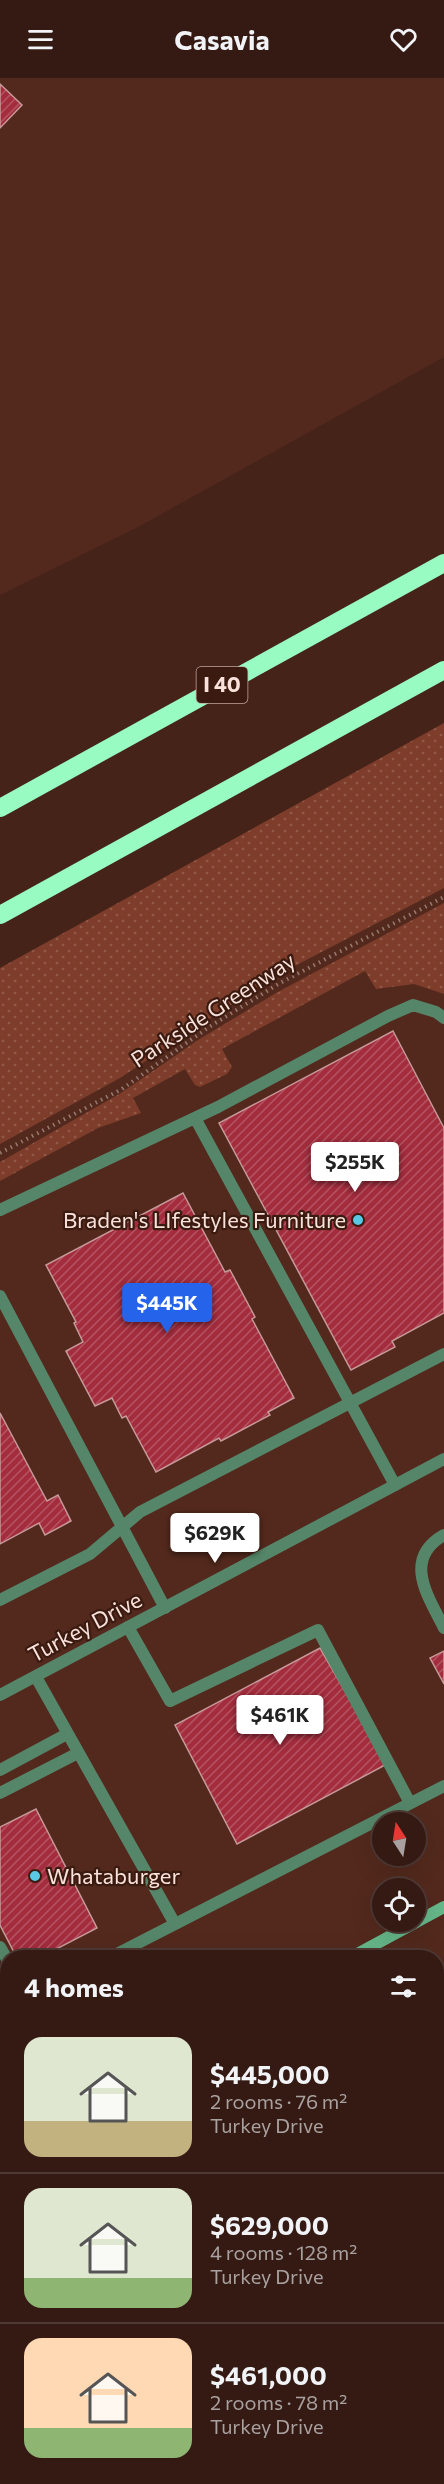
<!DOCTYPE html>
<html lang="en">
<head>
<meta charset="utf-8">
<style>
	body { margin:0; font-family:Commissioner,sans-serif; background:#3c231c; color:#f1f3f6; height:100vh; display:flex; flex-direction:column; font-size:22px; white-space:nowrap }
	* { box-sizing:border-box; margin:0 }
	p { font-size:20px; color:#a9a1a0 }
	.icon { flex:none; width:33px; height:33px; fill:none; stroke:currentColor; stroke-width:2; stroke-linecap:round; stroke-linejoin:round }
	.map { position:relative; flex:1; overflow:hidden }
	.details { position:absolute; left:0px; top:1872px; width:444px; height:534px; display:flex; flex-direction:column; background:#341a13; border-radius:24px 24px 0 0; box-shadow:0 6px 24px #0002,0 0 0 2px #4e3833 }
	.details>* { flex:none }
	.needle { width:39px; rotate:348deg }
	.buttons { position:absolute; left:372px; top:1734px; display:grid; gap:12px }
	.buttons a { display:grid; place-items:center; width:54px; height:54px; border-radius:50%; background:#341a13; box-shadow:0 6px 24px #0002,0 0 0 2px #4e3833; font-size:30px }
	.price { position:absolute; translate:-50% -51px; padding:0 14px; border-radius:6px; background:#fff; color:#222; font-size:20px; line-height:39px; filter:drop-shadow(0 2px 3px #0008) }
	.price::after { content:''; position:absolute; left:50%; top:36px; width:18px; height:14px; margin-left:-9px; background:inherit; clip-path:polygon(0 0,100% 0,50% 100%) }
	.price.current { background:#2563eb; color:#fff }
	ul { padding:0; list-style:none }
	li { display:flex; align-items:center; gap:18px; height:150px; padding:0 24px }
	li+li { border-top:2px solid #4e3833 }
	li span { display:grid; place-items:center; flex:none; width:168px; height:120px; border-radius:18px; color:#555 }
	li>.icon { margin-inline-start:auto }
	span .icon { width:72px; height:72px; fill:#fffc; stroke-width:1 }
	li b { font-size:26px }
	h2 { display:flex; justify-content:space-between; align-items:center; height:72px; padding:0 24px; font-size:26px }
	header { display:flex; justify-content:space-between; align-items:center; height:78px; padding:0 24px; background:#341a13; font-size:27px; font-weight:700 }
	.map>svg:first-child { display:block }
</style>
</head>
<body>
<header><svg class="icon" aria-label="menu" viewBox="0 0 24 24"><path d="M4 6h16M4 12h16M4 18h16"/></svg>Casavia<svg class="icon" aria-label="heart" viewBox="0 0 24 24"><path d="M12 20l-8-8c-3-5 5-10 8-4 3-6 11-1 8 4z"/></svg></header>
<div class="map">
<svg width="444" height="2406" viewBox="0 0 444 2406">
	<defs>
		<pattern id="grass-dots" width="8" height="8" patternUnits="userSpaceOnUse" patternTransform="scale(1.5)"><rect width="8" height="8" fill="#7e3d2a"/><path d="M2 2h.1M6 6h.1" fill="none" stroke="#915948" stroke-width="1.8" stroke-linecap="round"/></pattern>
		<pattern id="building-hatch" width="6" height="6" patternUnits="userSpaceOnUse" patternTransform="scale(1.5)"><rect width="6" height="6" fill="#a32c3d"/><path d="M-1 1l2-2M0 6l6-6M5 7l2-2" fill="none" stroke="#b55462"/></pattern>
	</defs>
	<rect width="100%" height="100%" fill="#462319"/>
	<path fill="#53291d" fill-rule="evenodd" d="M 0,0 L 444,0 L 444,279 L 140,448 L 0,517 Z
		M 444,795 L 444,2406 L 0,2406 L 0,1038 ZM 382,1744 L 416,1744 L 416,1778 L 382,1778 ZM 382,1810 L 416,1810 L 416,1844 L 382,1844 ZM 8,1880 L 436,1880 L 436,2398 L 8,2398 Z"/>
	<path fill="url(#grass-dots)" d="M 444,645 L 444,810 L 268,902 L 120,1000 L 0,1066 L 0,890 Z
		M 444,825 L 444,916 L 414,906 L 376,911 L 365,893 L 222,971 L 232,989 L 227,996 L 200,1009 L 195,1007 L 185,991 L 133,1020 L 141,1035 L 98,1050 L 0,1103 L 0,1084 L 121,1015 L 198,962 L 276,915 Z"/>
	<path fill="url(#building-hatch)" stroke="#c79999" stroke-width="1.5" d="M 0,6 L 22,27 L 0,50 Z
		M 393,953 L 444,1050 L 444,1235 L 392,1263 L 395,1269 L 351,1292 L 219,1045 Z
		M 183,1115 L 225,1194 L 230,1192 L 255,1239 L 252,1241 L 294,1320 L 268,1334 L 270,1337 L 221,1363 L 219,1360 L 156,1394 L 126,1338 L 122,1340 L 112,1320 L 95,1328 L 66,1273 L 83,1264 L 74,1245 L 76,1244 L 46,1187 Z
		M 0,1335 L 47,1423 L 58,1417 L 71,1443 L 45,1457 L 39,1445 L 0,1466 Z
		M 320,1570 L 387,1686 L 237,1766 L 175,1647 Z
		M 444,1573 L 444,1606 L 430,1580 Z
		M 36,1731 L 97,1850 L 39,1880 L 17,1880 L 0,1847 L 0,1749 Z
		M 436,2228 L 444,2241 L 444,2367 L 436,2371 Z
		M 8,2306 L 8,2398 L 66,2398 L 70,2406 L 0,2406 L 0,2310 Z"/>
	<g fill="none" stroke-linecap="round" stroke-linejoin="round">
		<path stroke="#977a71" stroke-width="4" stroke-dasharray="1.5 4.5" stroke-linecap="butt" d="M 0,1075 L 122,1011 L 209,949 L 280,905 L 444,819"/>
		<path stroke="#558669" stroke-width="12" d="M 195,1040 L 395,1407
			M 0,1132 L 218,1029 L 388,938 L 413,927 L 436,934 L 444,940
			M 0,1218 L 165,1530
			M 444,1457 C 402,1481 428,1518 444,1550
			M 0,1522 L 90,1476 L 140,1434 L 444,1276
			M 128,1549 L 170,1623 L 318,1552 L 410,1725
			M 36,1599 L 175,1846
			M 0,1692 L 67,1656
			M 0,1715 L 78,1675
			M 0,1869 L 8,1883
			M 109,1880 L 444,1708
			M 0,1934 L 8,1931
			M 434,2406 L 444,2401"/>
		<path stroke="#558669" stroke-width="12" d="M 0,1617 L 444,1381
			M 0,2029 L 8,2028
			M 436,2174 L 444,2188
			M 0,2208 L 8,2221
			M 108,2398 L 112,2406"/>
		<path stroke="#66b78a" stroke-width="12" d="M 350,1880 L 444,1829
			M 436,1929 L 444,1925
			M 0,2066 L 8,2062
			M 0,2158 L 8,2154"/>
		<path stroke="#97fbc2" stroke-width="18" d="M 0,730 L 444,485
			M 0,837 L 444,592"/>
	</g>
	<g fill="#59c8e5" stroke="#3b1a10" stroke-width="2">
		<circle cx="358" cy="1142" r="6"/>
		<circle cx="35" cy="1798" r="6"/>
	</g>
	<g text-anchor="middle" stroke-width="4.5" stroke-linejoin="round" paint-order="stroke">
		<rect fill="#3b1a10" stroke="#c0a69e" stroke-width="1.5" x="196.5" y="589" width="51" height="36" rx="4.5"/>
		<g font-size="21" font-weight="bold" fill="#f9e2db">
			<text x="222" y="614">I 40</text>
		</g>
		<g font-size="22" fill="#f9e2db" stroke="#3b1a10">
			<text transform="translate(213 932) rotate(-33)" y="8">Parkside Greenway</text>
			<text transform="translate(85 1549) rotate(-28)" y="8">Turkey Drive</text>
		</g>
		<g font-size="22" fill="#f9e2db" stroke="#3b1a10" text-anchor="end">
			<text x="346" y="1150">Braden's LIfestyles Furniture</text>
			<text x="47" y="1806" text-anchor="start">Whataburger</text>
		</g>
	</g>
</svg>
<div class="buttons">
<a><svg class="needle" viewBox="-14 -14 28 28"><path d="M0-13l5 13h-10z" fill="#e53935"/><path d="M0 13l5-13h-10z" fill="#a9a1a0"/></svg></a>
<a><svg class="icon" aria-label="locate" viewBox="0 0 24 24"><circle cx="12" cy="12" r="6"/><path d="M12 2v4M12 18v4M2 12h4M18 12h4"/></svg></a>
</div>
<b class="price" style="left:355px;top:1115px">$255K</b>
<b class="price current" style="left:167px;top:1256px">$445K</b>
<b class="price" style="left:215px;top:1486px">$629K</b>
<b class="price" style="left:280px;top:1668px">$461K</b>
<section class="details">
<h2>4 homes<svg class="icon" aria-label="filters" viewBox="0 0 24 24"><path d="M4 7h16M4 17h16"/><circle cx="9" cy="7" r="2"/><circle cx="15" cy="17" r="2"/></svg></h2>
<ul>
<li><span style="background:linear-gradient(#dfe7d0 70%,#c2b280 0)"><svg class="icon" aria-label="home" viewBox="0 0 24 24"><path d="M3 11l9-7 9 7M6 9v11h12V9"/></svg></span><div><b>$445,000</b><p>2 rooms · 76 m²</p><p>Turkey Drive</p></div></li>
<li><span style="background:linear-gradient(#dfe7d0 75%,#8fb573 0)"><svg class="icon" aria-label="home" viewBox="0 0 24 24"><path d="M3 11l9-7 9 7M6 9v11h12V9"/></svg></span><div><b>$629,000</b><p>4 rooms · 128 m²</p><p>Turkey Drive</p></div></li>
<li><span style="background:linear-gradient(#ffd9b3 75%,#8fb573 0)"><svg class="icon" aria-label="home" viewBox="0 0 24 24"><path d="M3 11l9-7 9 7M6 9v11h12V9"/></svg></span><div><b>$461,000</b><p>2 rooms · 78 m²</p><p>Turkey Drive</p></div></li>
</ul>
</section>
</div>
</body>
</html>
